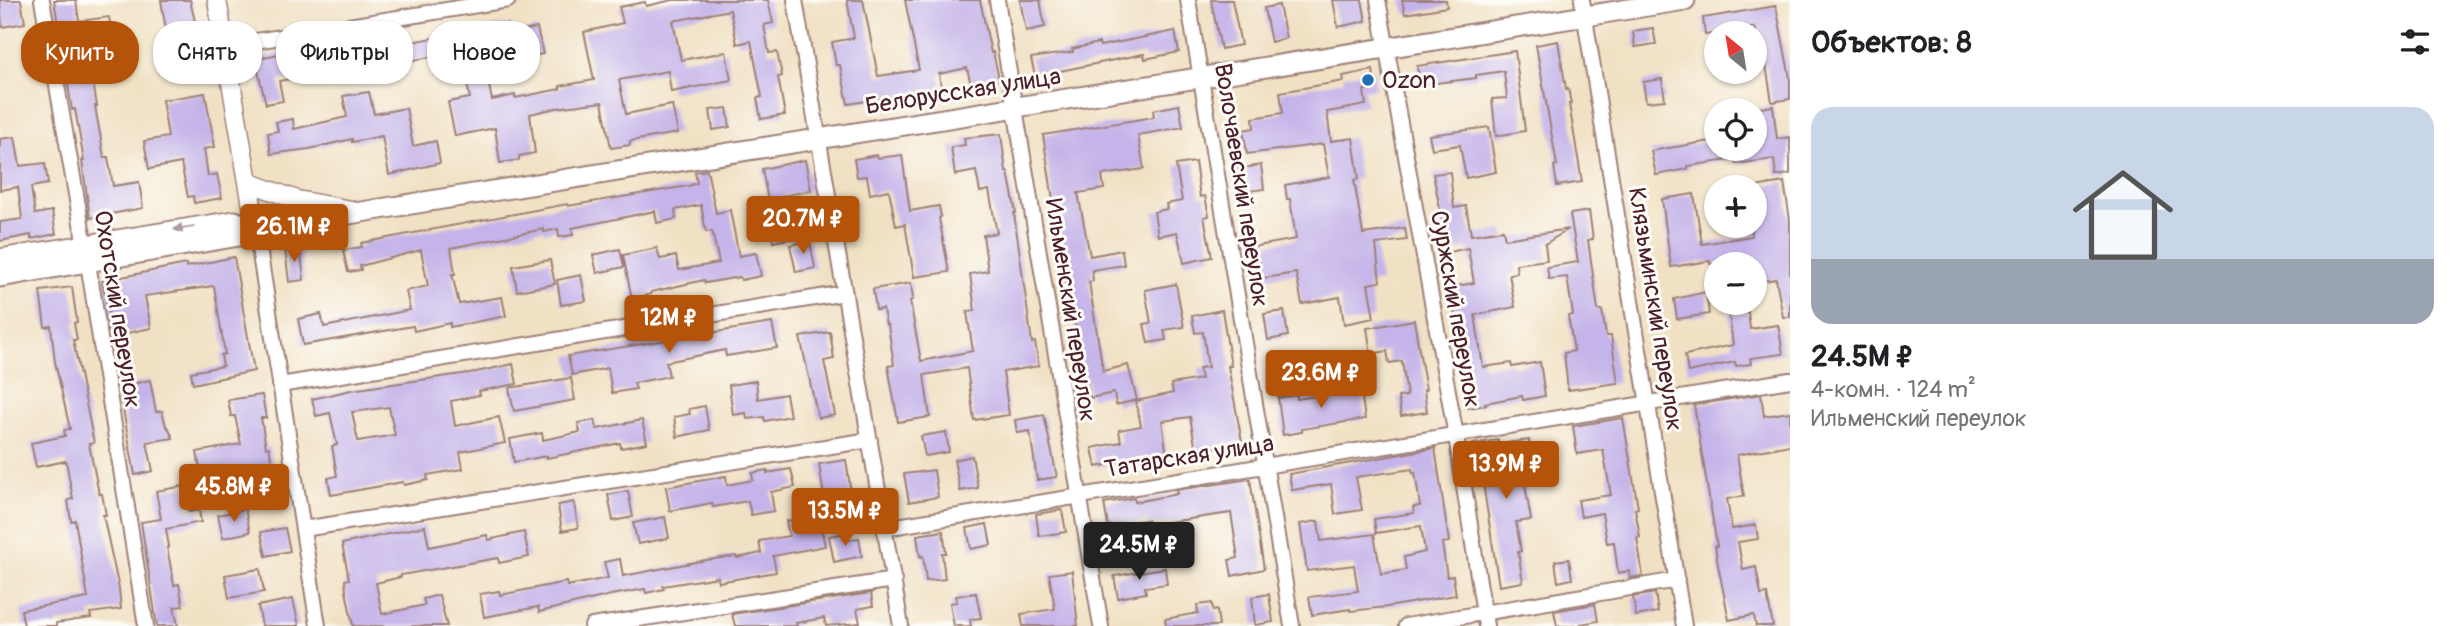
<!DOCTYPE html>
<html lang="ru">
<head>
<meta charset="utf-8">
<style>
	body { margin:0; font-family:Pangolin,sans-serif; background:#f2f2f2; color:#202124; height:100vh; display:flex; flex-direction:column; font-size:26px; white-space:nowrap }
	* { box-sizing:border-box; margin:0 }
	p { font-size:23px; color:#757577 }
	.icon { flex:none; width:38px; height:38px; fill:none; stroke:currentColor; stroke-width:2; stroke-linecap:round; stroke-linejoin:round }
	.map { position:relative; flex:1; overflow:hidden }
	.side { display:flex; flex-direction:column; background:#fff; width:665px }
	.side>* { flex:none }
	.top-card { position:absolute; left:21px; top:21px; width:665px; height:63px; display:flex; gap:14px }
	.needle { width:46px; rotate:330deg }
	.buttons { position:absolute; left:1704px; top:21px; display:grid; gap:14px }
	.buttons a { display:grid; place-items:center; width:63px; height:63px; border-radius:50%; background:#fff; box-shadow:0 2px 5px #0004; font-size:35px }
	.price { position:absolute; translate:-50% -60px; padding:0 16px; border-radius:7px; background:#b45309; color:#fff; font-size:23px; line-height:46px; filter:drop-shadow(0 2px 4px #0008) }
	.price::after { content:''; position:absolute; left:50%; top:42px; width:21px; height:16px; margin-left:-10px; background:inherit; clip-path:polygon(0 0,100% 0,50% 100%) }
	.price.selected { background:#222; color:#fff }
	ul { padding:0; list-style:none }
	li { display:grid; align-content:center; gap:14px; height:371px; padding:0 21px }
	li span { display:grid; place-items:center; height:217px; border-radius:21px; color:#555 }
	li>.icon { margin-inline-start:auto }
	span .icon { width:126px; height:126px; fill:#fffc; stroke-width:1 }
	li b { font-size:30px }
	h2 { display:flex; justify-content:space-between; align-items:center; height:84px; padding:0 21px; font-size:30px }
	.pill { padding:0 24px; border-radius:28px; background:#fff; box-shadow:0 2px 5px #0004; font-size:24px; line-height:63px }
	.pill.selected { background:#b45309; color:#fff }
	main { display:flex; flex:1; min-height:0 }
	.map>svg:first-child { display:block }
</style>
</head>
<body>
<main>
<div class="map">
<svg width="1790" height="626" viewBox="0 0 1790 626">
	<rect width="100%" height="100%" fill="#fdfcf7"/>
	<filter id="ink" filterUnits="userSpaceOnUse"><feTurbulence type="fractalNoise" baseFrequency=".0143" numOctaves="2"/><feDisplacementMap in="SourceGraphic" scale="14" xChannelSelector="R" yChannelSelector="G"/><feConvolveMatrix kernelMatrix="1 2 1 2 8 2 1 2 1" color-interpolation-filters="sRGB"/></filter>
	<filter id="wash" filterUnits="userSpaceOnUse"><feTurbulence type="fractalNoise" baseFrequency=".00686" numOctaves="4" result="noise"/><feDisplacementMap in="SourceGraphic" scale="28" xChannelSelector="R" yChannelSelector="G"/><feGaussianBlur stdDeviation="1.57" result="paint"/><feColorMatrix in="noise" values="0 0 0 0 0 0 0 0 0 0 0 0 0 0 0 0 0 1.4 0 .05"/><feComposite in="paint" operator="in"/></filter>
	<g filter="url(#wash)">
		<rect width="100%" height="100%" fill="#f1e1c4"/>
		<g id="blocks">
			<path fill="#c5b4e9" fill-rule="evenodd" d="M 0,0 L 21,0 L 25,23 L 2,27 Z
				M 54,0 L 76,0 L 79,21 L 109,17 L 112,36 L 89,40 L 94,69 L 91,70 L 97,106 L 95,106 L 104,157 L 108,157 L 113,186 L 139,182 L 143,208 L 90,218 L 82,161 L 84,161 L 75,109 L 72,110 Z
				M 161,0 L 190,0 L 205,65 L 171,71 L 164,43 L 168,42 Z
				M 673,0 L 768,0 L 773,23 L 764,25 L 769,53 L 777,52 L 782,76 L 778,77 L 785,115 L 761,119 L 757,98 L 762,97 L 751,41 L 737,44 L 730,10 L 673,21 L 681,60 L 726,52 L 731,80 L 671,92 L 668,71 L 619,80 L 626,114 L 672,105 L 678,133 L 630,141 L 630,145 L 611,148 L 602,102 L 556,108 L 530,114 L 535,153 L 519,156 L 519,160 L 500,163 L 495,128 L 455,136 L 448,102 L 470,98 L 461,56 L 443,60 L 442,55 L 409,61 L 408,58 L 372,65 L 369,50 L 508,24 L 512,46 L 482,52 L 492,100 L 515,95 L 515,98 L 560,89 L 560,86 L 594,80 L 584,32 L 623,23 L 619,7 L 645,2 L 646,6 Z
				M 847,0 L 863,0 L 878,76 L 919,70 L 905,0 L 980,0 L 991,53 L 993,52 L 999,79 L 971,85 L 967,68 L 939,74 L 942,92 L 926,95 L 926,91 L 848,104 L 840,65 L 836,65 L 832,42 L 854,38 Z
				M 1020,0 L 1040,0 L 1045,27 L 1026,31 Z
				M 1211,0 L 1232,0 L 1241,45 L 1221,49 Z
				M 1333,0 L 1362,0 L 1366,21 L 1338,27 Z
				M 1402,0 L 1446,0 L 1447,7 L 1405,14 Z
				M 1279,5 L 1286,38 L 1271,42 L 1264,8 Z
				M 1776,6 L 1790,78 L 1790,99 L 1772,102 L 1766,65 L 1755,67 L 1755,52 L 1759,51 L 1755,27 L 1705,35 L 1703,18 Z
				M 537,28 L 543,54 L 518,59 L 512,33 Z
				M 1653,28 L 1656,44 L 1635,47 L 1633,31 Z
				M 1175,31 L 1179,52 L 1145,59 L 1144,54 L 1035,76 L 1031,58 L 1073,52 L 1072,49 L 1099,43 L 1100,46 Z
				M 349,39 L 353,62 L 314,70 L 315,74 L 279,81 L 283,101 L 266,104 L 255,59 Z
				M 1558,41 L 1566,89 L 1568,88 L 1571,104 L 1569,104 L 1582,182 L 1557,186 L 1554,166 L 1557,165 L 1536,45 Z
				M 1515,51 L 1525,131 L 1496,136 L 1492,99 L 1507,98 L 1504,71 L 1476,75 L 1476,78 L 1420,85 L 1417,66 Z
				M 1373,70 L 1376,88 L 1364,90 L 1366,105 L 1327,112 L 1331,141 L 1353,138 L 1359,179 L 1354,180 L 1363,234 L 1405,228 L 1407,240 L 1376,244 L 1380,282 L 1368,284 L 1374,318 L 1344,324 L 1340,297 L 1302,304 L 1296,273 L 1258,279 L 1252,247 L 1296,239 L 1290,199 L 1287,199 L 1285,185 L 1329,177 L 1323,144 L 1247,154 L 1243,130 L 1254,128 L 1253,118 L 1283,113 L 1280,92 L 1344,81 L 1343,76 Z
				M 1662,79 L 1665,100 L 1646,102 L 1643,82 Z
				M 369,92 L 374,114 L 406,108 L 413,146 L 436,141 L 440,163 L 389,175 L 382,136 L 352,142 L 352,139 L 309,149 L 271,154 L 268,133 L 278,131 L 276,122 L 293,119 L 294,129 L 347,117 L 343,96 Z
				M 205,93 L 215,147 L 204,149 L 208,176 L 217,174 L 222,198 L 194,203 L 193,196 L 188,197 L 181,163 L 149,169 L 144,141 L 168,137 L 162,100 Z
				M 1179,105 L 1183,127 L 1138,135 L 1144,169 L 1102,175 L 1104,189 L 1078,193 L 1090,256 L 1122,250 L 1124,265 L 1092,270 L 1093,281 L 1089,282 L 1103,371 L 1128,365 L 1137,400 L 1116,405 L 1114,393 L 1090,398 L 1083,363 L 1081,363 L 1075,322 L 1072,323 L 1043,135 L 1154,117 L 1153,110 Z
				M 1773,106 L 1777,139 L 1790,137 L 1790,174 L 1776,176 L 1774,159 L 1736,164 L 1735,159 L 1688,166 L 1688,169 L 1656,175 L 1651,151 L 1717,140 L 1717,149 L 1755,149 L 1755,109 Z
				M 727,108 L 730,127 L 713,130 L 710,110 Z
				M 1489,127 L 1496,172 L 1466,178 L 1460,145 L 1432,149 L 1429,135 Z
				M 1001,134 L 1006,172 L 1008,172 L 1016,213 L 1014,213 L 1032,343 L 1035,342 L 1039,366 L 1003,372 L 1009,415 L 974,420 L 967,368 L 924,375 L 930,417 L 898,422 L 888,366 L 894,365 L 888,325 L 886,325 L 883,309 L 876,310 L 873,289 L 911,283 L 913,299 L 910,301 L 921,361 L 973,351 L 967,312 L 975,311 L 970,274 L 988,271 L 983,235 L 997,233 L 989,190 L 980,192 L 976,171 L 955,175 L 951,147 L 965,145 L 964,138 Z
				M 15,137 L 20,166 L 45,163 L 48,184 L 31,187 L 35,214 L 52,211 L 56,234 L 31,239 L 31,235 L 0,241 L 0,222 L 22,219 L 18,187 L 0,190 L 0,139 Z
				M 877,155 L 878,158 L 902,155 L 910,211 L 939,206 L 941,217 L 939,218 L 949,272 L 914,277 L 905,224 L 896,226 L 889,190 L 870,194 L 867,176 L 857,177 L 854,159 Z
				M 805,160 L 811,190 L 783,196 L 788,220 L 791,219 L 794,238 L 773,242 L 770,222 L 772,222 L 762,169 Z
				M 1195,162 L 1200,197 L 1205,196 L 1209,216 L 1204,217 L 1212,257 L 1184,263 L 1177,232 L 1158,236 L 1154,212 L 1167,209 L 1166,204 L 1182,201 L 1176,165 Z
				M 1261,165 L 1264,189 L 1242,192 L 1238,169 Z
				M 707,170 L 716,213 L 730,210 L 739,256 L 756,253 L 761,276 L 741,280 L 740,277 L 705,283 L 704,280 L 651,292 L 651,294 L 632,299 L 623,255 L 657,248 L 660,259 L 676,256 L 679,270 L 719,263 L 712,231 L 706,232 L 701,205 L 675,210 L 676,219 L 657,223 L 655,211 L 572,228 L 573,235 L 559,237 L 558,229 L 544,232 L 544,229 L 451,248 L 455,274 L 452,274 L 459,304 L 502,297 L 506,316 L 450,327 L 450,323 L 414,331 L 413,326 L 303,345 L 298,319 L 321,314 L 324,327 L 410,310 L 406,291 L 428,286 L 421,250 L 360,266 L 361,270 L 348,272 L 343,250 L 362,247 L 361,243 L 567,204 L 568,206 L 688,186 L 697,183 L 695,172 Z
				M 1450,172 L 1454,208 L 1466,206 L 1471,235 L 1503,230 L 1505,239 L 1569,229 L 1545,244 L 1547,260 L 1516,264 L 1517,273 L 1509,274 L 1515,307 L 1475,315 L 1483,367 L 1511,363 L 1512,367 L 1540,362 L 1545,396 L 1523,400 L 1522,396 L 1485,403 L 1486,405 L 1468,408 L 1451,287 L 1474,283 L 1468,248 L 1445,253 L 1441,234 L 1445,234 L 1433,174 Z
				M 1784,182 L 1790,220 L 1790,317 L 1783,317 L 1776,279 L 1757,282 L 1755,264 L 1710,264 L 1710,261 L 1671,267 L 1662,199 L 1694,194 L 1702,244 L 1752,236 L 1751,226 L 1755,226 L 1755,187 Z
				M 1589,211 L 1593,239 L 1588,240 L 1598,310 L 1602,310 L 1606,336 L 1611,336 L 1618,383 L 1568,390 L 1564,353 L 1574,351 L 1568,316 L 1573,315 L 1567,277 L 1549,279 L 1547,267 L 1578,262 L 1570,214 Z
				M 810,241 L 815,268 L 796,272 L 790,245 Z
				M 300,247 L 304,280 L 289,282 L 285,249 Z
				M 620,249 L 624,267 L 597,273 L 593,255 Z
				M 234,257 L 254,371 L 193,384 L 191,372 L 223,366 L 221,355 L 225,354 L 214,286 L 145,296 L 151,328 L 113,336 L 102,281 L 186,264 L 186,267 Z
				M 550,260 L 555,284 L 517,291 L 513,266 Z
				M 581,275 L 586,301 L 561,305 L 557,280 Z
				M 1176,284 L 1184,327 L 1164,330 L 1166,340 L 1148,343 L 1144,324 L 1151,323 L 1145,290 Z
				M 72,287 L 77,322 L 74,323 L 77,340 L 73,340 L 94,443 L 89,444 L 99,494 L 102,494 L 106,515 L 103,515 L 119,589 L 121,609 L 90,613 L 91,618 L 56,623 L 56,626 L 24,626 L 21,610 L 88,598 L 75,520 L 71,521 L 68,500 L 73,499 L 66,461 L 36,467 L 31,443 L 65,436 L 64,430 L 70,429 L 55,362 L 51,326 L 45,327 L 40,291 Z
				M 1706,292 L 1709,314 L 1677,319 L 1674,299 Z
				M 1222,310 L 1231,366 L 1228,366 L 1242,442 L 1196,451 L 1190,417 L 1162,421 L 1167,456 L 1147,459 L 1147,457 L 1096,467 L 1092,448 L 1121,442 L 1119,430 L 1141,426 L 1136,401 L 1173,393 L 1171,384 L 1201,379 L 1199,368 L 1208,367 L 1203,332 L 1195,333 L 1192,316 Z
				M 1284,311 L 1288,336 L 1268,340 L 1264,314 Z
				M 1748,312 L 1750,329 L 1778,325 L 1783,354 L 1750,358 L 1751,364 L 1736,366 L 1735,362 L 1688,372 L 1685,355 L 1733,345 L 1729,315 Z
				M 1414,320 L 1426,390 L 1424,390 L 1427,412 L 1401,416 L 1398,397 L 1407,396 L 1402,361 L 1389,363 L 1387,351 L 1371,354 L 1367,328 Z
				M 772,323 L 777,348 L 726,356 L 725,350 L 666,362 L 669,376 L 634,383 L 636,389 L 612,393 L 608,368 L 572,375 L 568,356 Z
				M 830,332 L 834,359 L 824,361 L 835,415 L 818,418 L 800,337 Z
				M 513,364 L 517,384 L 479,391 L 480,395 L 451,401 L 455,426 L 499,417 L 505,443 L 460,452 L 463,469 L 427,475 L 428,480 L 404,485 L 403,482 L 331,495 L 328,478 L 337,476 L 332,446 L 337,445 L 330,413 L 316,416 L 312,399 L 351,390 L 476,372 ZM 389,407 L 395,435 L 358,441 L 352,412 Z
				M 571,378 L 575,400 L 514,411 L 509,388 Z
				M 150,380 L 156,412 L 162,411 L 166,426 L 169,429 L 173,438 L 147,442 L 153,471 L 135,475 L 119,387 Z
				M 756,381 L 758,399 L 786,394 L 790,416 L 765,421 L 764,417 L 747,419 L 746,413 L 733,415 L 729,385 Z
				M 1360,385 L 1365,419 L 1302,429 L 1302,432 L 1283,435 L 1278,398 L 1297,395 L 1297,399 L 1330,394 L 1329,389 Z
				M 1761,394 L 1764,416 L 1790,412 L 1790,445 L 1737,455 L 1744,496 L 1727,499 L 1732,529 L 1756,525 L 1758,539 L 1738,542 L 1743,570 L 1756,567 L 1761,595 L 1767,594 L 1773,626 L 1756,626 L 1754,615 L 1729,620 L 1718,565 L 1715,546 L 1717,546 L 1694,405 Z
				M 262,395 L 266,418 L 261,418 L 266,448 L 269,447 L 272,463 L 269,463 L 273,484 L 252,489 L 248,467 L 201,475 L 197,452 L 241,444 L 235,416 L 231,416 L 228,400 Z
				M 705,406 L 709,430 L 677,437 L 674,417 L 690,414 L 689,409 Z
				M 1044,415 L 1057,477 L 1037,480 L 1030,431 L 1017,433 L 1015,420 Z
				M 1623,418 L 1638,508 L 1635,509 L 1640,537 L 1637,538 L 1643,576 L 1630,578 L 1629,571 L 1618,573 L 1614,542 L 1607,543 L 1602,513 L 1581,517 L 1578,500 L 1611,495 L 1603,450 L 1577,454 L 1573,426 Z
				M 595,420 L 597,429 L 642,420 L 647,443 L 621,448 L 620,443 L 547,458 L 547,456 L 514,462 L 510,439 L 542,433 L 543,440 L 580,432 L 578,423 Z
				M 946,432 L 949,452 L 925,456 L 921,436 Z
				M 1498,440 L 1498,444 L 1529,440 L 1534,478 L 1524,479 L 1531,520 L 1516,522 L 1521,551 L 1518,552 L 1523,582 L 1499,586 L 1480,464 L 1476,465 L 1473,444 Z
				M 1435,448 L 1449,542 L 1442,543 L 1447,577 L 1453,576 L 1456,595 L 1387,607 L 1350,611 L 1350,609 L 1312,615 L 1309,597 L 1358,591 L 1354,565 L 1307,571 L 1300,524 L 1318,521 L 1321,541 L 1374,534 L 1381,574 L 1406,570 L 1404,557 L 1425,552 L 1421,526 L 1376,533 L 1374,519 L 1414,513 L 1413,507 L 1420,506 L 1415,472 L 1413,473 L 1412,469 L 1356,477 L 1362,510 L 1335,514 L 1331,484 L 1292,490 L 1289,474 Z
				M 972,456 L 978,488 L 960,491 L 954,460 Z
				M 846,460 L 851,493 L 824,497 L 819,464 Z
				M 791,469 L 795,487 L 771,492 L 774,511 L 751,515 L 748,501 L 713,507 L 712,503 L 670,511 L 666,487 L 726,476 L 727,485 L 753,480 L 752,473 L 767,470 L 767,473 Z
				M 934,470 L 938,497 L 909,502 L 904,474 Z
				M 1250,479 L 1264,569 L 1232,576 L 1229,560 L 1238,558 L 1231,513 L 1148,525 L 1147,520 L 1108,526 L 1104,503 L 1134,498 L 1135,502 L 1177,494 L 1176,490 Z
				M 185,486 L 189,512 L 199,510 L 201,522 L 166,529 L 169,547 L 167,547 L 174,585 L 179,584 L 183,606 L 174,607 L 178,626 L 157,626 L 141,522 L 161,519 L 156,491 Z
				M 628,491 L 633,517 L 613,521 L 608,495 Z
				M 574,502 L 578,528 L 562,531 L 558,505 Z
				M 245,509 L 250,532 L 223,538 L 218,515 Z
				M 1062,510 L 1066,532 L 1039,536 L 1036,514 Z
				M 665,517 L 669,538 L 638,544 L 633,523 Z
				M 804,518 L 807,530 L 821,527 L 825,546 L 773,556 L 776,572 L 718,582 L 718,577 L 663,586 L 664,589 L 646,593 L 645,589 L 611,595 L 539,612 L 538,607 L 484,617 L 480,594 L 499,591 L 500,595 L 566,582 L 567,586 L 608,578 L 604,562 L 620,559 L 623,576 L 706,560 L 736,556 L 737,558 L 761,553 L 759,541 L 789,536 L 786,521 Z
				M 987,524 L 991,545 L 971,549 L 967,528 Z
				M 425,526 L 429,547 L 487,535 L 488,540 L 524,532 L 529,557 L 499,563 L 498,558 L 401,575 L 401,577 L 376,583 L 382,614 L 425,605 L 423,599 L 439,595 L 447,626 L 353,626 L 346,591 L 345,580 L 349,579 L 342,544 Z
				M 285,528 L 290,551 L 266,556 L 261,532 Z
				M 943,531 L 946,553 L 942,553 L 945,579 L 926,581 L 923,556 L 920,557 L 917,535 Z
				M 846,533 L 847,540 L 859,538 L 862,556 L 834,562 L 829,536 Z
				M 1569,559 L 1572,579 L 1558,582 L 1555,561 Z
				M 1165,568 L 1167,584 L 1145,587 L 1146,593 L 1118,598 L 1114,576 Z
				M 260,569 L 264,592 L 229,598 L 225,575 Z
				M 1072,571 L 1078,626 L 1023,626 L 1021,614 L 1055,609 L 1049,574 Z
				M 871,593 L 873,606 L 857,609 L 860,623 L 826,626 L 824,618 L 796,623 L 797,626 L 735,626 L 732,614 Z
				M 976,593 L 981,618 L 970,619 L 971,626 L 954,626 L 950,603 L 957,602 L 956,596 Z
				M 1655,593 L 1658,612 L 1636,616 L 1633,597 Z
				M 1269,594 L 1273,622 L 1255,625 L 1252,597 Z
				M 293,599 L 299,626 L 262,626 L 258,606 Z
				M 1212,603 L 1213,611 L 1217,610 L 1219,626 L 1166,626 L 1165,619 L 1198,613 L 1197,605 Z
				M 1595,604 L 1598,621 L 1581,624 L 1582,626 L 1557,626 L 1554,611 Z"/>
		</g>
	</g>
	<g filter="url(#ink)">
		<use href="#blocks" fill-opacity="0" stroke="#9e8078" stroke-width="2"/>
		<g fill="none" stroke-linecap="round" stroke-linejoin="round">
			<g stroke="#9e8078" stroke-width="18">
				<path id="minor" d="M 42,0 L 88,263 L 146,626
					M 795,0 L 901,626
					M 997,0 L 1101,626
					M 1188,0 L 1292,626
					M 1378,0 L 1456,436 L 1486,626
					M 1582,0 L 1684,626
					M 225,46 L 508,0
					M 256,229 L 318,626
					M 280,385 L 845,293
					M 885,528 L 1790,380
					M 303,529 L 870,440
					M 592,626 L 894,580
					M 1406,626 L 1677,580"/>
			</g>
			<g stroke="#9e8078" stroke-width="21">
				<path id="tertiary" d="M 217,0 L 256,229
					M 248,182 L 297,200 L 351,210"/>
			</g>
			<g stroke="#9e8078" stroke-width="23">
				<path id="secondary" d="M 0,259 L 235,221 L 249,230
					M 0,277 L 239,236 L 249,230 L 1685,0"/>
			</g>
			<use href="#minor" stroke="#fff" stroke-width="14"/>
			<use href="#tertiary" stroke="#fff" stroke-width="18"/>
			<use href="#secondary" stroke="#fff" stroke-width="19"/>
		</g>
		<defs><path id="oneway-solid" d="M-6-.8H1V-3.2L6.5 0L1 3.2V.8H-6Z" transform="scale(1.75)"/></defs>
		<use fill="#ae9aa0" href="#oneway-solid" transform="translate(184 228) rotate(171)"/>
	</g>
	<circle fill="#1f6fb2" stroke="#fdfcf7" stroke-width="2.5" cx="1368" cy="80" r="7"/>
	<g text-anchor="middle" stroke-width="6" stroke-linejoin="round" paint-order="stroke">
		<g font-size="24" fill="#4a1f2b" stroke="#fdfcf7" text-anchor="start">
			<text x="1382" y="88">Ozon</text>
		</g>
		<g font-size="24" fill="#4a1f2b" stroke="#fdfcf7">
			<text transform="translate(963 91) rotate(-9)" y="8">Белорусская улица</text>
			<text transform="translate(1242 185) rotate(81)" y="8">Волочаевский переулок</text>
			<text transform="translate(118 309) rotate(81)" y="8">Охотский переулок</text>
			<text transform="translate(1456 309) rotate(80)" y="8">Суржский переулок</text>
			<text transform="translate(1656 309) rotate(81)" y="8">Клязьминский переулок</text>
			<text transform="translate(1071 310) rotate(81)" y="8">Ильменский переулок</text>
			<text transform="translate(1189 456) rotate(-9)" y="8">Татарская улица</text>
		</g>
	</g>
</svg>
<div class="buttons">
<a><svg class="needle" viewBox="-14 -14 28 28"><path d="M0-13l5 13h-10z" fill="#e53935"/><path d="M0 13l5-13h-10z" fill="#757577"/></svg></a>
<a><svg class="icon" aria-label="locate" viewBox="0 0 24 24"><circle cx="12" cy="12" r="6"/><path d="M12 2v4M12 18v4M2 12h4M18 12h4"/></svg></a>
<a>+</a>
<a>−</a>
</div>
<b class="price" style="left:803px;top:256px">20.7M ₽</b>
<b class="price" style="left:294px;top:264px">26.1M ₽</b>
<b class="price" style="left:669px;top:355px">12M ₽</b>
<b class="price" style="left:1321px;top:410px">23.6M ₽</b>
<b class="price" style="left:1506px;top:501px">13.9M ₽</b>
<b class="price" style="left:234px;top:524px">45.8M ₽</b>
<b class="price" style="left:845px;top:548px">13.5M ₽</b>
<b class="price selected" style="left:1139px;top:582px">24.5M ₽</b>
<div class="top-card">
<a class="pill selected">Купить</a>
<a class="pill">Снять</a>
<a class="pill">Фильтры</a>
<a class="pill">Новое</a>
</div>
</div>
<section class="side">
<h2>Объектов: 8<svg class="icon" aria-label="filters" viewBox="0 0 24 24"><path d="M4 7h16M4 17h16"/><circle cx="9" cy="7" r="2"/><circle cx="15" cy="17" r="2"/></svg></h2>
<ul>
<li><span style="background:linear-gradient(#c9d6e8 70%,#9aa5b1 0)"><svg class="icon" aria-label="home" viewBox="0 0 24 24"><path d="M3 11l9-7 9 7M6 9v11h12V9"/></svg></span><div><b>24.5M ₽</b><p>4-комн. · 124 m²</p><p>Ильменский переулок</p></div></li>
</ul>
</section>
</main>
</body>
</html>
